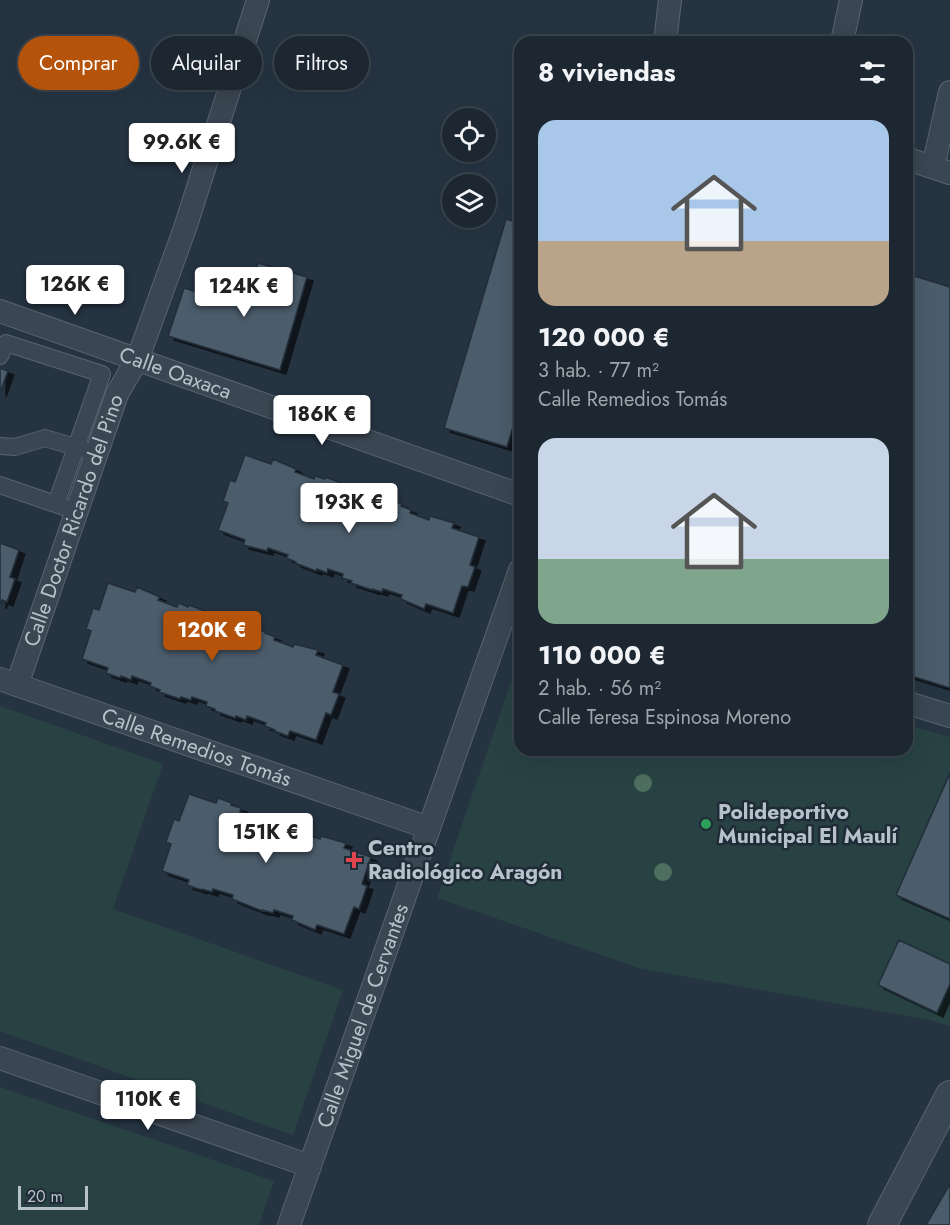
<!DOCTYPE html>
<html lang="es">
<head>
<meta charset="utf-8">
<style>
	body { margin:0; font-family:Jost,sans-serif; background:#29333e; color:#f1f3f6; height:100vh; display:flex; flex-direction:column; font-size:22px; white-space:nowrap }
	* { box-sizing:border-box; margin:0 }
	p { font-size:20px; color:#a0a5ac }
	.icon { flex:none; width:33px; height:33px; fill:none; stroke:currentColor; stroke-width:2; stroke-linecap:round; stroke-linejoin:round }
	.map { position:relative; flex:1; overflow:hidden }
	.sheet { position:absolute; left:514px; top:36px; width:399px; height:720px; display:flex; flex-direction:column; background:#1c2732; border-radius:18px; box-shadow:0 6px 24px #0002,0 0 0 2px #3a444d }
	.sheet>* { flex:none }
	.top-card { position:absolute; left:18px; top:36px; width:406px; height:54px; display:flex; gap:12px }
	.fabs { position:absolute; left:442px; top:108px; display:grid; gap:12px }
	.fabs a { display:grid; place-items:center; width:54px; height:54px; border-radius:50%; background:#1c2732; box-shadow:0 6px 24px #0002,0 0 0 2px #3a444d; font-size:30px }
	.scale { position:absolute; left:18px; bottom:15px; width:70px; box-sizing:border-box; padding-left:6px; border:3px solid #b7c1cc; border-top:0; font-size:16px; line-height:21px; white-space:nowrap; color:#b7c1cc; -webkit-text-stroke:4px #1f2b37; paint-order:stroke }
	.price { position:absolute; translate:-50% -51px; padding:0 14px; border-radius:6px; background:#fff; color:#222; font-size:20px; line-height:39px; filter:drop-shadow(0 2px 3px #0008) }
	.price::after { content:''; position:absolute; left:50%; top:36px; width:18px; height:14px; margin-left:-9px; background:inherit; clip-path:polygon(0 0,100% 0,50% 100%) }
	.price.current { background:#b45309; color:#fff }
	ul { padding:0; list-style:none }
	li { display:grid; align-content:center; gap:12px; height:318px; padding:0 24px }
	li span { display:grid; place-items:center; height:186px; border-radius:18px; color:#555 }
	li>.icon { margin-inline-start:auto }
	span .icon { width:108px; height:108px; fill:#fffc; stroke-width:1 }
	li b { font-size:26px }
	h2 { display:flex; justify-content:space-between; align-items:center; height:72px; padding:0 24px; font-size:26px }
	.pill { padding:0 21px; border-radius:27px; background:#1c2732; box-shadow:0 6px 24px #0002,0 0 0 2px #3a444d; font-size:21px; line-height:54px }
	.pill.current { background:#b45309; color:#fff }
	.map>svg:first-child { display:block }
</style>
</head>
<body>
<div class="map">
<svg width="950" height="1225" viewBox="0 0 950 1225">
	<defs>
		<filter id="shadow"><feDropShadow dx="6" dy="4" stdDeviation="0" flood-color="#0009"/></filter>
	</defs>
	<rect width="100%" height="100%" fill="#263442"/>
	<path fill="#284243" d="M 520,655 L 520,750 L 908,750 L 908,725 L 950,737 L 950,1026 L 930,1020 L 642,969 L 437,898 Z
		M 0,706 L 163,764 L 113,909 L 343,990 L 293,1135 L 0,1031 Z
		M 0,1087 L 274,1181 L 259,1225 L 0,1225 Z"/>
	<path fill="#4c5b6b" stroke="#212d39" stroke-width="1.5" filter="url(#shadow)" d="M 506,219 L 520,223 L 520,403 L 507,447 L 444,428 Z
		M 258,263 L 307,277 L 280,370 L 168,336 L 184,288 L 245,306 Z
		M 908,274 L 950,287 L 950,688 L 908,675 Z
		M 0,368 L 8,371 L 0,393 Z
		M 245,455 L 271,464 L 273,459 L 296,469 L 295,472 L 314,479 L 315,476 L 325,479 L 326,477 L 346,485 L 346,486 L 356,490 L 354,493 L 370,499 L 371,495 L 381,499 L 381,497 L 402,504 L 401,506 L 411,510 L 410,513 L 429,520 L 430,516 L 454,523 L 452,528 L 479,537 L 470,565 L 475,567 L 468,587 L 462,586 L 453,613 L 426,604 L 424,609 L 401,599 L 402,595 L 383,589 L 382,592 L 372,589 L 372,590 L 351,583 L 352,581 L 342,578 L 343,574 L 328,569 L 327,573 L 317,569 L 316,571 L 295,563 L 296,562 L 286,558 L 288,555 L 268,548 L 267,551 L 243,545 L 245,540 L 218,530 L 228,503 L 223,501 L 230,480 L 235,482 Z
		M 0,543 L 19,550 L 10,577 L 15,579 L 7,602 L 2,600 L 0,605 Z
		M 108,583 L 135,592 L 137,587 L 160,597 L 158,600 L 177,607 L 179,603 L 188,607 L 189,605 L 210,613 L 210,614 L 219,618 L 218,621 L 233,626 L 234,623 L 244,626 L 245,624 L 266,632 L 265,633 L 275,637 L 274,640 L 293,647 L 294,644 L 318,650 L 316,655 L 343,665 L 333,692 L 339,694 L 331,715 L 326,713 L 316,740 L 290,731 L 288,736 L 274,731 L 275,730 L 265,726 L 266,723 L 247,716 L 246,720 L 236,716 L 235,718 L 215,711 L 215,709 L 206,706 L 207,702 L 192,697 L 191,700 L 181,697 L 180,699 L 159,692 L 160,690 L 150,686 L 151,683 L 132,676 L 131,680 L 121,676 L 120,678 L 106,673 L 108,668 L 82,659 L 91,631 L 86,629 L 93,608 L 99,610 Z
		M 950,773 L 950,919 L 896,895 Z
		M 189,794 L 216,803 L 218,798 L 232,803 L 231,805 L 241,808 L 240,812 L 260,818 L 261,815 L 271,818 L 271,817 L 292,824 L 291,826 L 302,829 L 300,833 L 320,839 L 321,836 L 346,843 L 344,848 L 371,857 L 362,884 L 367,886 L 359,909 L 354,907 L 344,934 L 317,925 L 315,930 L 292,920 L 293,916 L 274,910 L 273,913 L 262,910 L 262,911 L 232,899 L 233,895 L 213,889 L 212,892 L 202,889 L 201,890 L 187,885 L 189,880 L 162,871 L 171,844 L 166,842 L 174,819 L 179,821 Z
		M 899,940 L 950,964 L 950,984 L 937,1013 L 878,985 Z
		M 950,1184 L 950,1225 L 926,1225 Z"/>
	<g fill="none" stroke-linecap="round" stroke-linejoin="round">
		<g stroke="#58646f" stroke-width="18">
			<path id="pedestrian" d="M 0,356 L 6,343 L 102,374 L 56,504
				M 0,446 L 15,447 L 45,438 L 85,450
				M 0,485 L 64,507"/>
		</g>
		<g stroke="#58646f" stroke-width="24">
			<g id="minor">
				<path d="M 665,42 L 670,0"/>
				<path d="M 842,42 L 851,0"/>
				<path d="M 908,159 L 950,173"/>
				<path d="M 933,167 L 950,92"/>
				<path id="s1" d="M 0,311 L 520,495"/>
				<path id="s2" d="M 0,679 L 429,828"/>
				<path id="s3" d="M 17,685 L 117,394 L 138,358 L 185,228 L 258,0"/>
				<path d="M 908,703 L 950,716"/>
				<path d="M 0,1058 L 310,1166"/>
				<path id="s4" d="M 289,1225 L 520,570"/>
			</g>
		</g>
		<g stroke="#58646f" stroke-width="30">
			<path id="tertiary" d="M 882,1225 L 950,1095"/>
		</g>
		<use href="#pedestrian" stroke="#3a4652" stroke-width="16"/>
		<use href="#minor" stroke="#3a4652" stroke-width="22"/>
		<use href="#tertiary" stroke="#3a4652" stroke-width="28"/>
	</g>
	<g fill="#4e6e5f">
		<circle cx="643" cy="783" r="9"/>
		<circle cx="663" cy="872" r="9"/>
	</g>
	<circle fill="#2e9e5b" stroke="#1f2b37" stroke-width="2" cx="706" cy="824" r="6"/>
	<path fill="#e0444e" stroke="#1f2b37" stroke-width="2" d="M351 851h6v6h6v6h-6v6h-6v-6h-6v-6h6z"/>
	<g text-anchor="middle" stroke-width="5" stroke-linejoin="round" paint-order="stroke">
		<g font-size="21" fill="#b7c1cc" stroke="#1f2b37">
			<text dy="7" stroke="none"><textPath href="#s1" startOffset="186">Calle Oaxaca</textPath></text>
			<text dy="7" stroke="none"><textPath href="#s3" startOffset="174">Calle Doctor Ricardo del Pino</textPath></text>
			<text dy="7" stroke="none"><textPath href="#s2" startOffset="208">Calle Remedios Tomás</textPath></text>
			<text dy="7" stroke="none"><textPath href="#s4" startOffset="222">Calle Miguel de Cervantes</textPath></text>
		</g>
		<g font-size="21" font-weight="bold" fill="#b7c1cc" stroke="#1f2b37" text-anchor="start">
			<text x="718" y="819">Polideportivo<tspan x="718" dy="24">Municipal El Maulí</tspan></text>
			<text x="368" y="855">Centro<tspan x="368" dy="24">Radiológico Aragón</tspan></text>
		</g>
	</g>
</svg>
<div class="fabs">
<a><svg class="icon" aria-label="locate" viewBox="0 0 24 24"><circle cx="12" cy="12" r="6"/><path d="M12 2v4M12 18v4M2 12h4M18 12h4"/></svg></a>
<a><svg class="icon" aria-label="layers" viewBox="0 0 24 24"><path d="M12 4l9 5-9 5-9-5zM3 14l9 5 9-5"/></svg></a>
</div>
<div class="scale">20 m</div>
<b class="price" style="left:182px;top:174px">99.6K €</b>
<b class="price" style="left:75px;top:316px">126K €</b>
<b class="price" style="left:244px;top:318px">124K €</b>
<b class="price" style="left:322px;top:446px">186K €</b>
<b class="price" style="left:349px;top:534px">193K €</b>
<b class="price current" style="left:212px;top:662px">120K €</b>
<b class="price" style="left:266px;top:864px">151K €</b>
<b class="price" style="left:148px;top:1131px">110K €</b>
<div class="top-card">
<a class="pill current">Comprar</a>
<a class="pill">Alquilar</a>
<a class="pill">Filtros</a>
</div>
<section class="sheet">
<h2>8 viviendas<svg class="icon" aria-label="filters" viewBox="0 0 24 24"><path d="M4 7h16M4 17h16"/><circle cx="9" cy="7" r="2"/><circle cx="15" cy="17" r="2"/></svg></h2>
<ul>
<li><span style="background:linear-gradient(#a9c7e8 65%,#b9a48a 0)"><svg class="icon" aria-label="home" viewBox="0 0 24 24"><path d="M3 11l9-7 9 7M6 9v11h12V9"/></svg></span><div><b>120 000 €</b><p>3 hab. · 77 m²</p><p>Calle Remedios Tomás</p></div></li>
<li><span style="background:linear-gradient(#c9d6e8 65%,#7fa58c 0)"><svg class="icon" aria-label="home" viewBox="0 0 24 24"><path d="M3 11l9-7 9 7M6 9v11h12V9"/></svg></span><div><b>110 000 €</b><p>2 hab. · 56 m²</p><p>Calle Teresa Espinosa Moreno</p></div></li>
</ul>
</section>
</div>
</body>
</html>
